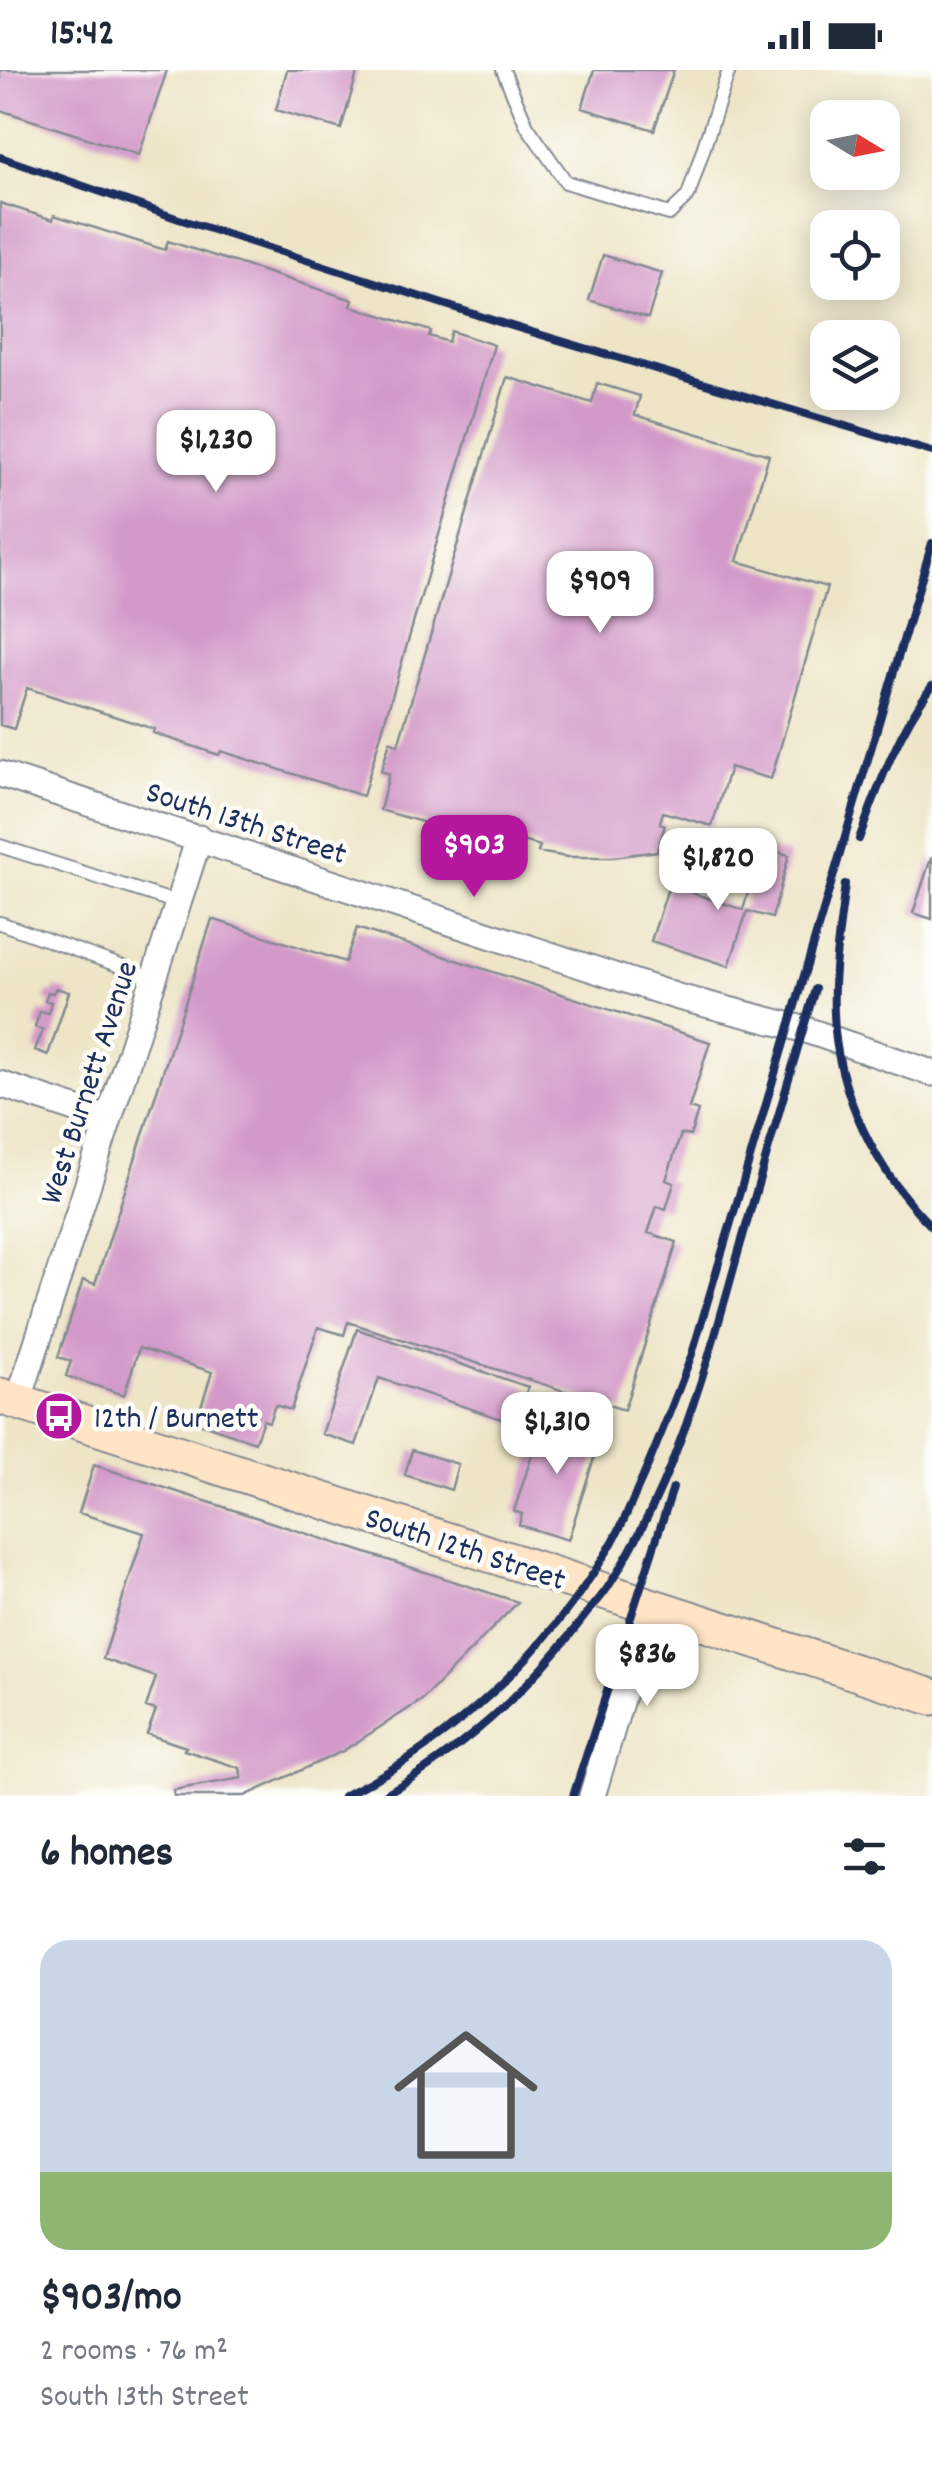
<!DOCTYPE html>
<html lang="en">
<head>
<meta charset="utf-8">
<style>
	body { margin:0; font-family:Dekko,sans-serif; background:#f2f2f3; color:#1f2937; height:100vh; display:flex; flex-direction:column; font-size:38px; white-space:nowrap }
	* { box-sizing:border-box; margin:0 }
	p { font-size:32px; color:#747a83 }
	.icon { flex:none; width:55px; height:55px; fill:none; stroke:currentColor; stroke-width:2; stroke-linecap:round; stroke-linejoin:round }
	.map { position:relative; height:1726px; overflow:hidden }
	.sheet { display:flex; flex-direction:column; background:#fff; flex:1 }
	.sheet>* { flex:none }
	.needle { width:65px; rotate:100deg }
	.fabs { position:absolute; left:810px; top:30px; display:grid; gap:20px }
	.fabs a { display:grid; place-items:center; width:90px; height:90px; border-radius:20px; background:#fff; box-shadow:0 5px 25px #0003; font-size:50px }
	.price { position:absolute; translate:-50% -85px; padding:0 22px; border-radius:20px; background:#fff; color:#222; font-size:32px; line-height:65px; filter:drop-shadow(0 2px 5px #0008) }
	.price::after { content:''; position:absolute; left:50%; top:60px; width:30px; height:22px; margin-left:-15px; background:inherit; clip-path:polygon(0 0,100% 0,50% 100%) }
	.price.selected { background:#b5179e; color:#fff }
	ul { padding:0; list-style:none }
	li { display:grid; align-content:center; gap:20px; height:530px; padding:0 40px }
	li span { display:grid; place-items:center; height:310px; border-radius:30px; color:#555 }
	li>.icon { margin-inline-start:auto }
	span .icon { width:180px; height:180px; fill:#fffc; stroke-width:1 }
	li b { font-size:42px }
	h2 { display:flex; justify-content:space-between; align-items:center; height:120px; padding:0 40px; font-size:42px }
	.status { display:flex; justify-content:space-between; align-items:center; height:70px; padding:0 50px; background:#fff; direction:ltr }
	.status svg { height:28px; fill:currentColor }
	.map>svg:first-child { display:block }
</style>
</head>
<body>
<div class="status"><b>15:42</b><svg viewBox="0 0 49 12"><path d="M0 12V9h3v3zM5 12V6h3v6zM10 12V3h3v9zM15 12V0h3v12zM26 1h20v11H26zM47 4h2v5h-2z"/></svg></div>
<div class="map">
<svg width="932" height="1726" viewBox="0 0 932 1726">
	<rect width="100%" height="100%" fill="#fdfcf7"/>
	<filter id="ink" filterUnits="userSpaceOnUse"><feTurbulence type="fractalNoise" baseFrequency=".01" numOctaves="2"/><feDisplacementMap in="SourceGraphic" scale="20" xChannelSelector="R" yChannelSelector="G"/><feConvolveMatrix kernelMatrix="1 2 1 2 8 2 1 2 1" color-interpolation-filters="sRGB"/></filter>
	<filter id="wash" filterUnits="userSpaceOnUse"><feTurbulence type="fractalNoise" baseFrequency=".0048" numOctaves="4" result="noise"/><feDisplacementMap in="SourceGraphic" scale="40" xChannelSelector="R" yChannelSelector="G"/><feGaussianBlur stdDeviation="2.25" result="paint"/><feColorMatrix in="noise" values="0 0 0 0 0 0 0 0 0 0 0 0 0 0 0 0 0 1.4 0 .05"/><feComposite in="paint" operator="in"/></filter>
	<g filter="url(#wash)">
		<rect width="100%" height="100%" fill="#eee5c7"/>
		<g id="blocks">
			<path fill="#d39ac9" d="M 0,0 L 167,0 L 139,85 L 0,40 Z
				M 287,0 L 358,0 L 341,59 L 276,40 Z
				M 594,0 L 674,0 L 654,60 L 582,38 Z
				M 0,133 L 53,150 L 54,145 L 165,180 L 168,171 L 353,230 L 351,236 L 431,261 L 429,266 L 448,272 L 451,261 L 494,275 L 363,726 L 221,681 L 219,685 L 153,663 L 154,659 L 27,618 L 14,659 L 0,655 Z
				M 603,185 L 662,203 L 648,248 L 589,230 Z
				M 507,307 L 592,333 L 597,313 L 640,326 L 635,345 L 769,385 L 737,491 L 827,517 L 771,709 L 730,697 L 712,756 L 663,742 L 660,753 L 665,755 L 657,781 L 613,787 L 567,787 L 538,782 L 540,776 L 501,765 L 498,774 L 380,740 L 389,704 L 381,701 L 390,671 L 398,675 Z
				M 761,777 L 789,785 L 772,848 L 747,841 L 729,896 L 651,871 L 669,815 L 743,840 Z
				M 931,788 L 932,788 L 932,849 L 913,843 Z
				M 212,849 L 345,892 L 357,858 L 710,972 L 689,1038 L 698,1041 L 690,1066 L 681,1064 L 666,1110 L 674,1113 L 666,1139 L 657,1136 L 648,1163 L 677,1172 L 624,1340 L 348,1252 L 344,1265 L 318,1257 L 291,1340 L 275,1335 L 269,1352 L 263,1350 L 255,1372 L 196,1352 L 212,1302 L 139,1278 L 124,1325 L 66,1306 L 71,1291 L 58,1287 L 83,1210 L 95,1214 Z
				M 56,918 L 69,922 L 48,985 L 35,980 L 43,960 L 35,957 L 40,941 L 48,943 L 51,932 L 45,930 L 48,922 L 53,923 Z
				M 357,1259 L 528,1317 L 516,1354 L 379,1308 L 356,1375 L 322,1364 Z
				M 545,1344 L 602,1363 L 568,1470 L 519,1455 L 522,1444 L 514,1441 Z
				M 412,1380 L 458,1394 L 451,1420 L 405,1405 Z
				M 94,1395 L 518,1532 L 422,1630 L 343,1681 L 245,1726 L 174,1726 L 173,1720 L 242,1708 L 240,1698 L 184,1680 L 186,1677 L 147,1664 L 156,1640 L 146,1637 L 156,1607 L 103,1589 L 144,1463 L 79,1443 Z"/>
		</g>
	</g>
	<g filter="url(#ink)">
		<use href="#blocks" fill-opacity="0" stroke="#848a92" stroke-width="2.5"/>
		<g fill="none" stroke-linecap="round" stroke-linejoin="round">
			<g stroke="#848a92" stroke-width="16">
				<path id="lane" d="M 503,0 L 527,56 L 566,112 L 669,144 L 688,126 L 729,0
					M 0,776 L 178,833
					M 0,853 L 154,908"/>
			</g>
			<g stroke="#848a92" stroke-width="29">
				<path id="street" d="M 0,704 L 678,927 L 803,959 L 932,1003
					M 0,1014 L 108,1050
					M 18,1332 L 199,768
					M 592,1726 L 649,1535"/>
			</g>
			<g stroke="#848a92" stroke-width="39">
				<path id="secondary" d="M 0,1326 L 932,1627"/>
			</g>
			<use href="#lane" stroke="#fff" stroke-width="12"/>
			<use href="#street" stroke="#fff" stroke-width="25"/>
			<use href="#secondary" stroke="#ffe4c6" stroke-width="35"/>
			<path stroke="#1b2f5e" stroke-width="8" d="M 0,87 L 176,148 L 505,254 L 932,382
				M 859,769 C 879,715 897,663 932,616
				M 845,814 C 840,857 832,901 834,944 C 836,1022 877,1103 932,1157
				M 343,1726 C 453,1672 545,1584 608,1480 C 620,1461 629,1439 638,1418 C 658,1374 675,1329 692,1284 L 932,473
				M 382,1726 C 462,1681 529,1620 584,1547 C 592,1537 601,1528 608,1517 C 674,1416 707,1296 739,1180 C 764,1093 789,1006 815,919
				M 573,1726 L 673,1418"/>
		</g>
	</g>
	<defs>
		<g id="bus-disc" transform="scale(2.5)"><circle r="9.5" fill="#b5179e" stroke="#fdfcf7"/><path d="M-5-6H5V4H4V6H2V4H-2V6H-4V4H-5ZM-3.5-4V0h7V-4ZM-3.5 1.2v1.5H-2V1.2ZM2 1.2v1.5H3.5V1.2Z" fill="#fff"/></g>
	</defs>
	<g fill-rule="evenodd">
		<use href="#bus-disc" x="59" y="1346"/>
	</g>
	<g text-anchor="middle" stroke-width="9" stroke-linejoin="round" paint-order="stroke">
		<g font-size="32" fill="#1b2f5e" stroke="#fdfcf7">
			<text transform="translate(247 751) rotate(18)" y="11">South 13th Street</text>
			<text transform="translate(87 1012) rotate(-72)" y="11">West Burnett Avenue</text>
			<text transform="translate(466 1477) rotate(18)" y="11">South 12th Street</text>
		</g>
		<g font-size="32" fill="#1b2f5e" stroke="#fdfcf7" text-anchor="start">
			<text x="94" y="1357">12th / Burnett</text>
		</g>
	</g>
</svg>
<div class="fabs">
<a><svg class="needle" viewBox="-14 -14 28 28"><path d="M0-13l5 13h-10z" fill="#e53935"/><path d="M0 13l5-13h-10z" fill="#747a83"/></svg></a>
<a><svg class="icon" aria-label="locate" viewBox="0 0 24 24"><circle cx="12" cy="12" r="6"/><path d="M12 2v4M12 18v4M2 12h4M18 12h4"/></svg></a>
<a><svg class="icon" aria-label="layers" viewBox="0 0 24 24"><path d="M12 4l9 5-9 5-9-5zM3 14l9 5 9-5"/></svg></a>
</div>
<b class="price" style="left:216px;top:425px">$1,230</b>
<b class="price" style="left:600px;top:566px">$909</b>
<b class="price selected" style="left:474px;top:830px">$903</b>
<b class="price" style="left:718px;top:843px">$1,820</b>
<b class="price" style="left:557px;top:1407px">$1,310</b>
<b class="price" style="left:647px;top:1639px">$836</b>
</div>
<section class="sheet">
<h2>6 homes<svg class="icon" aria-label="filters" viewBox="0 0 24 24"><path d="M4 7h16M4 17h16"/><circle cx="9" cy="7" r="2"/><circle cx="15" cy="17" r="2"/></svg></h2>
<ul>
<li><span style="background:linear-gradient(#c9d6e8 75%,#8fb573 0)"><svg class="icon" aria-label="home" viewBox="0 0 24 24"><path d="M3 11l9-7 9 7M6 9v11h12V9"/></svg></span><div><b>$903/mo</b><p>2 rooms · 76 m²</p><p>South 13th Street</p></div></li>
</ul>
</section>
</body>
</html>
